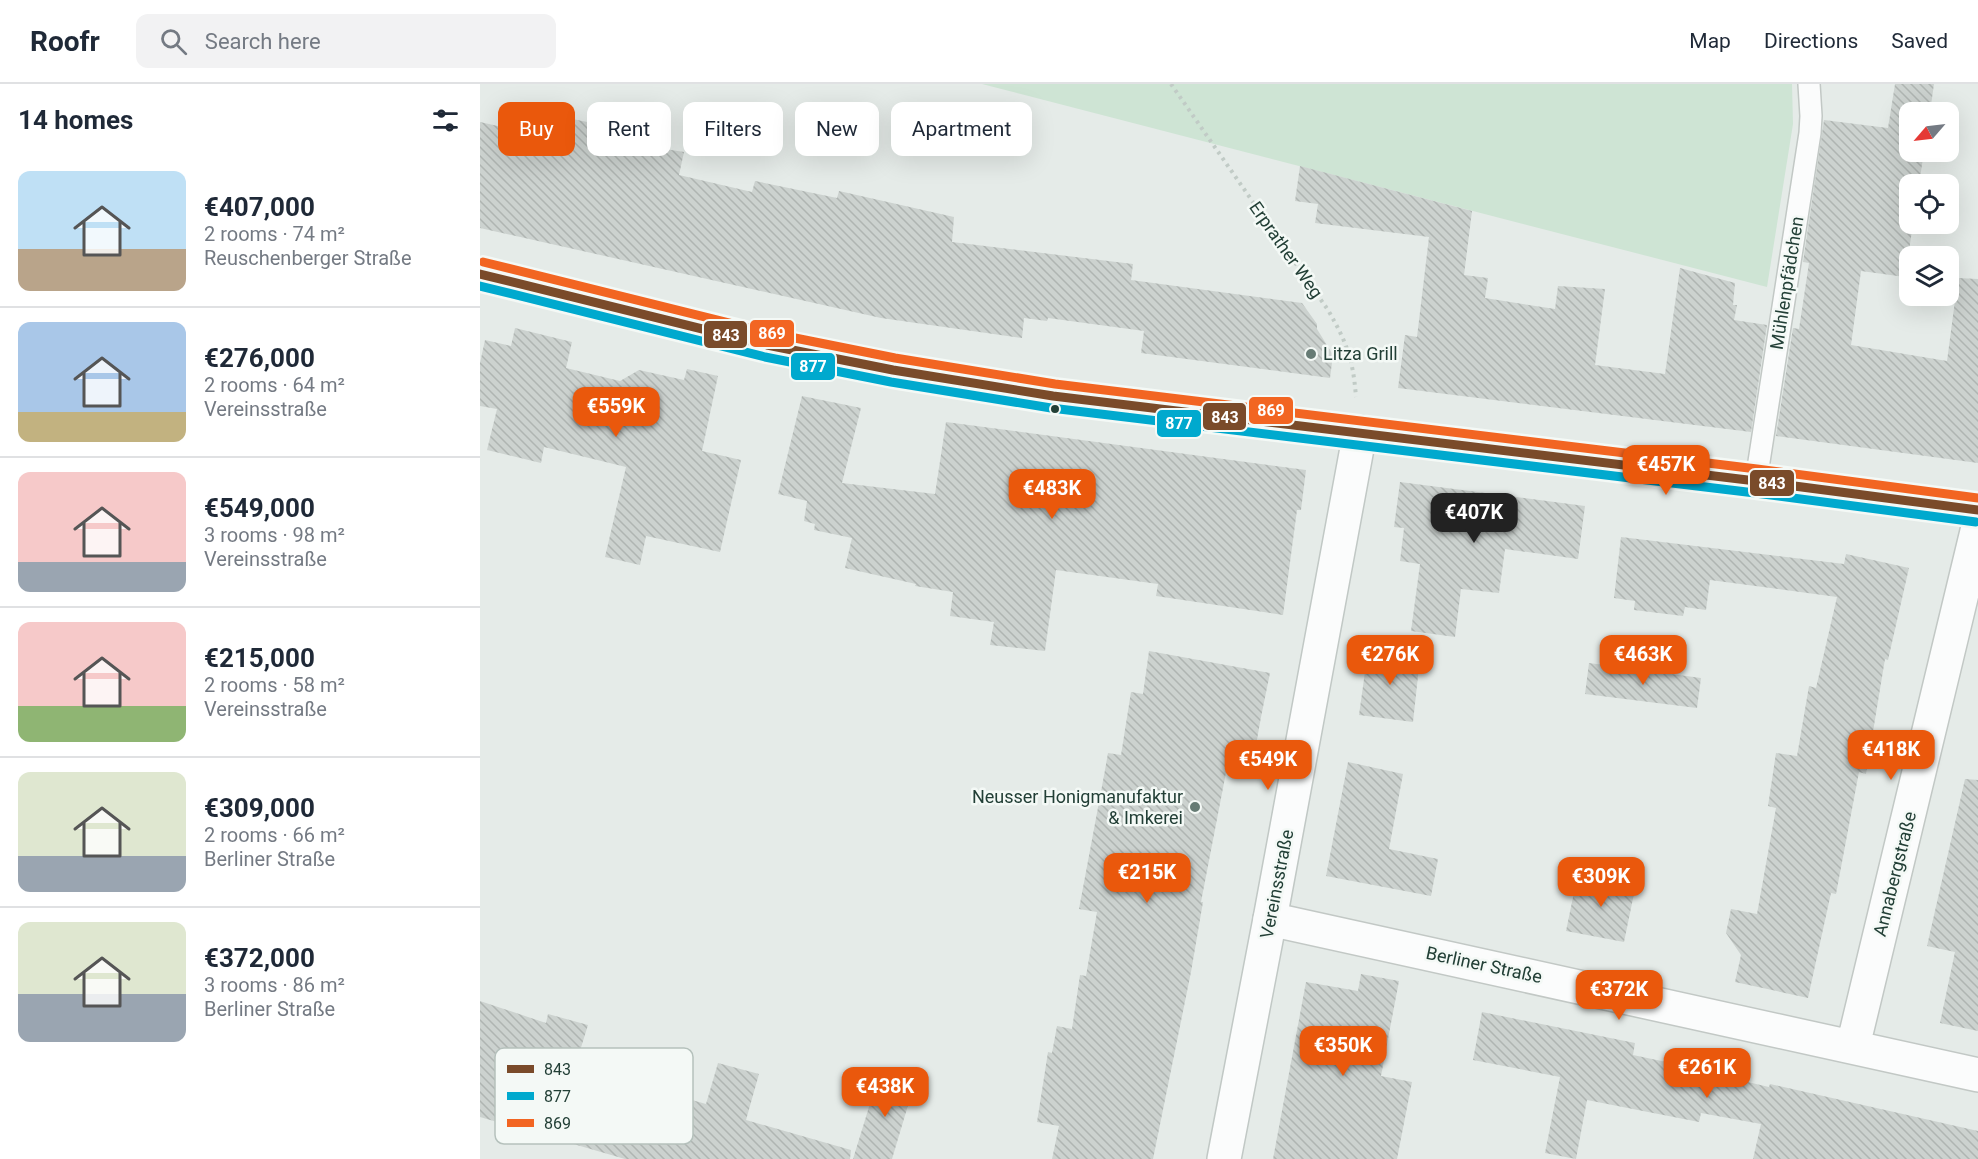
<!DOCTYPE html>
<html lang="en">
<head>
<meta charset="utf-8">
<style>
	body { margin:0; font-family:Roboto,sans-serif; background:#f2f2f3; color:#1f2937; height:100vh; display:flex; flex-direction:column; font-size:22px; white-space:nowrap }
	* { box-sizing:border-box; margin:0 }
	p { font-size:20px; color:#747a83 }
	.icon { flex:none; width:33px; height:33px; fill:none; stroke:currentColor; stroke-width:2; stroke-linecap:round; stroke-linejoin:round }
	.map { position:relative; flex:1; overflow:hidden }
	.drawer { display:flex; flex-direction:column; background:#fff; width:480px }
	.drawer>* { flex:none }
	.top-card { position:absolute; left:18px; top:18px; width:570px; height:54px; display:flex; gap:12px }
	.needle { width:39px; rotate:242deg }
	.controls { position:absolute; left:1419px; top:18px; display:grid; gap:12px }
	.controls a { display:grid; place-items:center; width:60px; height:60px; border-radius:12px; background:#fff; box-shadow:0 6px 24px #0002; font-size:30px }
	.price { position:absolute; translate:-50% -51px; padding:0 14px; border-radius:12px; background:#ea580c; color:#fff; font-size:20px; line-height:39px; filter:drop-shadow(0 2px 3px #0008) }
	.price::after { content:''; position:absolute; left:50%; top:36px; width:18px; height:14px; margin-left:-9px; background:inherit; clip-path:polygon(0 0,100% 0,50% 100%) }
	.price.selected { background:#222; color:#fff }
	ul { padding:0; list-style:none }
	li { display:flex; align-items:center; gap:18px; height:150px; padding:0 18px }
	li+li { border-top:2px solid #e0e1e3 }
	li span { display:grid; place-items:center; flex:none; width:168px; height:120px; border-radius:12px; color:#555 }
	li>.icon { margin-inline-start:auto }
	span .icon { width:72px; height:72px; fill:#fffc; stroke-width:1 }
	li b { font-size:26px }
	h2 { display:flex; justify-content:space-between; align-items:center; height:72px; padding:0 18px; font-size:26px }
	.tag { padding:0 21px; border-radius:12px; background:#fff; box-shadow:0 6px 24px #0002; font-size:21px; line-height:54px }
	.tag.selected { background:#ea580c; color:#fff }
	header { display:flex; align-items:center; gap:36px; box-sizing:border-box; height:84px; padding:0 30px; background:#fff; border-bottom:2px solid #e0e1e3 }
	header strong { font-size:28px }
	nav { display:flex; gap:33px; margin-inline-start:auto; font-size:21px }
	.search { width:420px; height:54px; background:#f2f2f3; display:flex; align-items:center; gap:15px; box-sizing:border-box; padding:0 21px; border-radius:12px; color:#747a83; font-size:22px }
	main { display:flex; flex:1; min-height:0 }
	.map>svg:first-child { display:block }
</style>
</head>
<body>
<header>
<strong>Roofr</strong>
<div class="search"><svg class="icon" aria-label="search" viewBox="0 0 24 24"><circle cx="10" cy="10" r="6"/><path d="M15 15l6 6"/></svg>Search here</div>
<nav><a>Map</a><a>Directions</a><a>Saved</a></nav>
</header>
<main>
<section class="drawer">
<h2>14 homes<svg class="icon" aria-label="filters" viewBox="0 0 24 24"><path d="M4 7h16M4 17h16"/><circle cx="9" cy="7" r="2"/><circle cx="15" cy="17" r="2"/></svg></h2>
<ul>
<li><span style="background:linear-gradient(#bfe0f5 65%,#b9a48a 0)"><svg class="icon" aria-label="home" viewBox="0 0 24 24"><path d="M3 11l9-7 9 7M6 9v11h12V9"/></svg></span><div><b>€407,000</b><p>2 rooms · 74 m²</p><p>Reuschenberger Straße</p></div></li>
<li><span style="background:linear-gradient(#a9c7e8 75%,#c2b280 0)"><svg class="icon" aria-label="home" viewBox="0 0 24 24"><path d="M3 11l9-7 9 7M6 9v11h12V9"/></svg></span><div><b>€276,000</b><p>2 rooms · 64 m²</p><p>Vereinsstraße</p></div></li>
<li><span style="background:linear-gradient(#f6c9c9 75%,#9aa5b1 0)"><svg class="icon" aria-label="home" viewBox="0 0 24 24"><path d="M3 11l9-7 9 7M6 9v11h12V9"/></svg></span><div><b>€549,000</b><p>3 rooms · 98 m²</p><p>Vereinsstraße</p></div></li>
<li><span style="background:linear-gradient(#f6c9c9 70%,#8fb573 0)"><svg class="icon" aria-label="home" viewBox="0 0 24 24"><path d="M3 11l9-7 9 7M6 9v11h12V9"/></svg></span><div><b>€215,000</b><p>2 rooms · 58 m²</p><p>Vereinsstraße</p></div></li>
<li><span style="background:linear-gradient(#dfe7d0 70%,#9aa5b1 0)"><svg class="icon" aria-label="home" viewBox="0 0 24 24"><path d="M3 11l9-7 9 7M6 9v11h12V9"/></svg></span><div><b>€309,000</b><p>2 rooms · 66 m²</p><p>Berliner Straße</p></div></li>
<li><span style="background:linear-gradient(#dfe7d0 60%,#9aa5b1 0)"><svg class="icon" aria-label="home" viewBox="0 0 24 24"><path d="M3 11l9-7 9 7M6 9v11h12V9"/></svg></span><div><b>€372,000</b><p>3 rooms · 86 m²</p><p>Berliner Straße</p></div></li>
</ul>
</section>
<div class="map">
<svg width="1498" height="1075" viewBox="0 0 1498 1075">
	<defs>
		<pattern id="building-back-hatch" width="6" height="6" patternUnits="userSpaceOnUse" patternTransform="scale(1.5)"><rect width="6" height="6" fill="#ccd2cf"/><path d="M-1 5l2 2M0 0l6 6M5-1l2 2" fill="none" stroke="#afb5b2"/></pattern>
	</defs>
	<rect width="100%" height="100%" fill="#e5ebe8"/>
	<path fill="#cee4d4" d="M 502,0 L 1312,0 L 1313,40 L 1287,203 Z"/>
	<path fill="url(#building-back-hatch)" d="M 1415,0 L 1454,0 L 1450,28 L 1430,28 L 1430,68 L 1444,68 L 1439,100 L 1430,100 L 1430,140 L 1433,140 L 1425,193 L 1381,187 L 1371,261 L 1467,277 L 1478,194 L 1498,195 L 1498,379 L 1296,352 L 1313,244 L 1319,245 L 1329,179 L 1323,178 L 1344,36 L 1408,44 Z
		M 53,27 L 127,42 L 130,27 L 190,39 L 185,65 L 204,68 L 199,91 L 272,108 L 275,97 L 357,114 L 359,107 L 474,133 L 472,158 L 653,180 L 651,196 L 822,219 L 837,240 L 837,245 L 853,271 L 850,294 L 661,269 L 664,247 L 568,234 L 567,237 L 544,234 L 542,254 L 401,234 L 0,144 L 0,38 L 49,49 Z
		M 820,82 L 992,127 L 984,191 L 1008,194 L 1005,214 L 1075,225 L 1078,202 L 1125,205 L 1115,281 L 1185,290 L 1200,184 L 1255,199 L 1253,221 L 1257,221 L 1254,236 L 1287,241 L 1271,348 L 918,304 L 925,251 L 937,253 L 949,153 L 835,139 L 838,120 L 815,117 Z
		M 35,244 L 92,258 L 86,284 L 140,297 L 159,286 L 204,296 L 207,285 L 238,292 L 222,367 L 261,376 L 240,468 L 166,452 L 160,481 L 125,473 L 146,383 L 64,363 L 61,379 L 7,366 L 17,325 L 0,322 L 0,279 L 5,256 L 31,262 Z
		M 322,312 L 381,324 L 362,399 L 455,410 L 466,338 L 826,386 L 821,426 L 817,426 L 803,531 L 676,512 L 678,500 L 576,486 L 565,567 L 510,561 L 514,538 L 470,532 L 473,508 L 435,502 L 436,500 L 365,484 L 372,454 L 334,446 L 335,440 L 324,437 L 327,417 L 298,410 Z
		M 920,398 L 1105,422 L 1098,475 L 1025,465 L 1019,509 L 981,505 L 975,553 L 931,547 L 940,480 L 920,477 L 924,444 L 914,443 Z
		M 1141,453 L 1364,480 L 1366,470 L 1429,484 L 1408,576 L 1405,575 L 1386,690 L 1379,688 L 1356,810 L 1351,809 L 1328,914 L 1255,898 L 1261,871 L 1246,849 L 1251,825 L 1277,830 L 1296,724 L 1288,722 L 1296,669 L 1317,672 L 1329,602 L 1336,604 L 1357,513 L 1230,496 L 1226,526 L 1205,523 L 1203,532 L 1154,526 L 1155,517 L 1134,514 Z
		M 888,566 L 940,574 L 933,638 L 879,631 Z
		M 669,567 L 790,589 L 781,633 L 773,678 L 749,673 L 721,818 L 723,818 L 711,888 L 673,1075 L 572,1075 L 579,1042 L 557,1038 L 568,968 L 572,969 L 577,942 L 592,945 L 600,891 L 606,892 L 617,828 L 599,825 L 625,686 L 628,669 L 641,671 L 651,608 L 663,610 Z
		M 1109,579 L 1221,594 L 1217,624 L 1105,610 Z
		M 868,678 L 923,690 L 909,765 L 958,775 L 951,812 L 846,792 Z
		M 1485,695 L 1498,696 L 1498,947 L 1460,939 L 1475,868 L 1447,862 Z
		M 1098,789 L 1156,800 L 1144,858 L 1086,847 Z
		M 881,890 L 919,897 L 901,992 L 932,998 L 917,1075 L 793,1075 L 826,898 L 878,907 Z
		M 0,917 L 66,939 L 68,930 L 108,941 L 94,986 L 161,1005 L 162,1002 L 226,1020 L 238,979 L 279,990 L 266,1036 L 371,1066 L 370,1075 L 145,1075 L 0,1033 Z
		M 1002,928 L 1155,959 L 1153,971 L 1229,987 L 1229,989 L 1289,1003 L 1290,1000 L 1498,1047 L 1498,1075 L 1273,1075 L 1281,1040 L 1221,1029 L 1219,1038 L 1107,1016 L 1096,1075 L 1065,1069 L 1080,993 L 993,976 Z
		M 400,987 L 435,998 L 412,1075 L 373,1075 Z"/>
	<g fill="none" stroke-linecap="round" stroke-linejoin="round">
		<g stroke="#c2c8c5" stroke-width="24">
			<path id="lane" d="M 1276,397 L 1330,49 L 1331,32 L 1329,0"/>
		</g>
		<g stroke="#c2c8c5" stroke-width="36">
			<path id="street" d="M 790,835 L 1498,991
				M 1373,962 L 1498,443"/>
		</g>
		<g stroke="#c1c8c5" stroke-width="36">
			<path id="secondary" d="M 0,190 L 287,261 L 413,286 L 573,312 L 1276,397 L 1498,426
				M 744,1075 L 790,835 L 880,348"/>
		</g>
		<path stroke="#c1cbc6" stroke-width="4" stroke-dasharray="3 4.5" stroke-linecap="butt" d="M 691,0 L 848,226 C 867,259 873,275 876,313"/>
		<use href="#lane" stroke="#fbfcfc" stroke-width="21"/>
		<use href="#street" stroke="#fbfcfc" stroke-width="33"/>
		<use href="#secondary" stroke="#fbfcfc" stroke-width="33"/>
		<g stroke="#f4f9f6" stroke-width="14">
			<path id="bus-1" d="M 0,190 L 287,261 L 413,286 L 573,312 L 1276,397 L 1498,426"/>
		</g>
		<g stroke="#f4f9f6" stroke-width="14">
			<path id="bus-2" d="M 0,202 L 285,273 L 411,298 L 571,324 L 1275,409 L 1496,438"/>
		</g>
		<g stroke="#f4f9f6" stroke-width="14">
			<path id="bus-3" d="M 3,178 L 290,249 L 415,274 L 575,300 L 1277,385 L 1498,414"/>
		</g>
		<use href="#bus-1" stroke="#7a4b2a" stroke-width="9"/>
		<use href="#bus-2" stroke="#00a9ce" stroke-width="9"/>
		<use href="#bus-3" stroke="#f26522" stroke-width="9"/>
	</g>
	<g fill="#667b74" stroke="#f4f9f6" stroke-width="2">
		<circle cx="831" cy="270" r="6"/>
		<circle cx="715" cy="723" r="6"/>
	</g>
	<circle fill="#223f36" stroke="#f4f9f6" stroke-width="2" cx="575" cy="325" r="5"/>
	<g text-anchor="middle" stroke-width="5" stroke-linejoin="round" paint-order="stroke">
		<g font-size="18" fill="#223f36" stroke="#f4f9f6">
			<text transform="translate(806 166) rotate(55)" y="6">Erprather Weg</text>
			<text transform="translate(1307 199) rotate(-81)" y="6">Mühlenpfädchen</text>
			<text transform="translate(1415 790) rotate(-76)" y="6">Annabergstraße</text>
			<text transform="translate(797 800) rotate(-79)" y="6">Vereinsstraße</text>
			<text transform="translate(1004 881) rotate(12)" y="6">Berliner Straße</text>
		</g>
		<g font-size="18" fill="#223f36" stroke="#f4f9f6" text-anchor="start">
			<text x="843" y="276">Litza Grill</text>
			<text x="703" y="719" text-anchor="end">Neusser Honigmanufaktur<tspan x="703" dy="21">&amp; Imkerei</tspan></text>
		</g>
	</g>
	<rect x="15" y="964" width="198" height="96" rx="9" fill="#f4f9f6" stroke="#b5c1bc" stroke-width="1.5"/>
	<rect x="27" y="981" width="27" height="8" fill="#7a4b2a"/>
	<rect x="27" y="1008" width="27" height="8" fill="#00a9ce"/>
	<rect x="27" y="1035" width="27" height="8" fill="#f26522"/>
	<g font-size="16" fill="#223f36">
		<text x="64" y="991">843</text>
		<text x="64" y="1018">877</text>
		<text x="64" y="1045">869</text>
	</g>
	<g stroke="#f4f9f6" stroke-width="2">
		<rect x="269" y="235" width="46" height="29" rx="6" fill="#f26522"/>
		<rect x="223" y="236" width="45" height="29" rx="6" fill="#7a4b2a"/>
		<rect x="310" y="268" width="46" height="29" rx="6" fill="#00a9ce"/>
		<rect x="768" y="312" width="46" height="29" rx="6" fill="#f26522"/>
		<rect x="722" y="318" width="45" height="29" rx="6" fill="#7a4b2a"/>
		<rect x="676" y="325" width="46" height="29" rx="6" fill="#00a9ce"/>
		<rect x="1269" y="385" width="46" height="28" rx="6" fill="#7a4b2a"/>
	</g>
	<g font-size="16" text-anchor="middle" font-weight="bold" fill="#fff">
		<text x="292" y="255">869</text>
		<text x="246" y="257">843</text>
		<text x="333" y="288">877</text>
		<text x="791" y="332">869</text>
		<text x="745" y="339">843</text>
		<text x="699" y="345">877</text>
		<text x="1292" y="405">843</text>
	</g>
</svg>
<div class="controls">
<a><svg class="needle" viewBox="-14 -14 28 28"><path d="M0-13l5 13h-10z" fill="#e53935"/><path d="M0 13l5-13h-10z" fill="#747a83"/></svg></a>
<a><svg class="icon" aria-label="locate" viewBox="0 0 24 24"><circle cx="12" cy="12" r="6"/><path d="M12 2v4M12 18v4M2 12h4M18 12h4"/></svg></a>
<a><svg class="icon" aria-label="layers" viewBox="0 0 24 24"><path d="M12 4l9 5-9 5-9-5zM3 14l9 5 9-5"/></svg></a>
</div>
<b class="price" style="left:136px;top:354px">€559K</b>
<b class="price" style="left:1186px;top:412px">€457K</b>
<b class="price" style="left:572px;top:436px">€483K</b>
<b class="price selected" style="left:994px;top:460px">€407K</b>
<b class="price" style="left:910px;top:602px">€276K</b>
<b class="price" style="left:1163px;top:602px">€463K</b>
<b class="price" style="left:1411px;top:697px">€418K</b>
<b class="price" style="left:788px;top:707px">€549K</b>
<b class="price" style="left:667px;top:820px">€215K</b>
<b class="price" style="left:1121px;top:824px">€309K</b>
<b class="price" style="left:1139px;top:937px">€372K</b>
<b class="price" style="left:863px;top:993px">€350K</b>
<b class="price" style="left:1227px;top:1015px">€261K</b>
<b class="price" style="left:405px;top:1034px">€438K</b>
<div class="top-card">
<a class="tag selected">Buy</a>
<a class="tag">Rent</a>
<a class="tag">Filters</a>
<a class="tag">New</a>
<a class="tag">Apartment</a>
</div>
</div>
</main>
</body>
</html>
